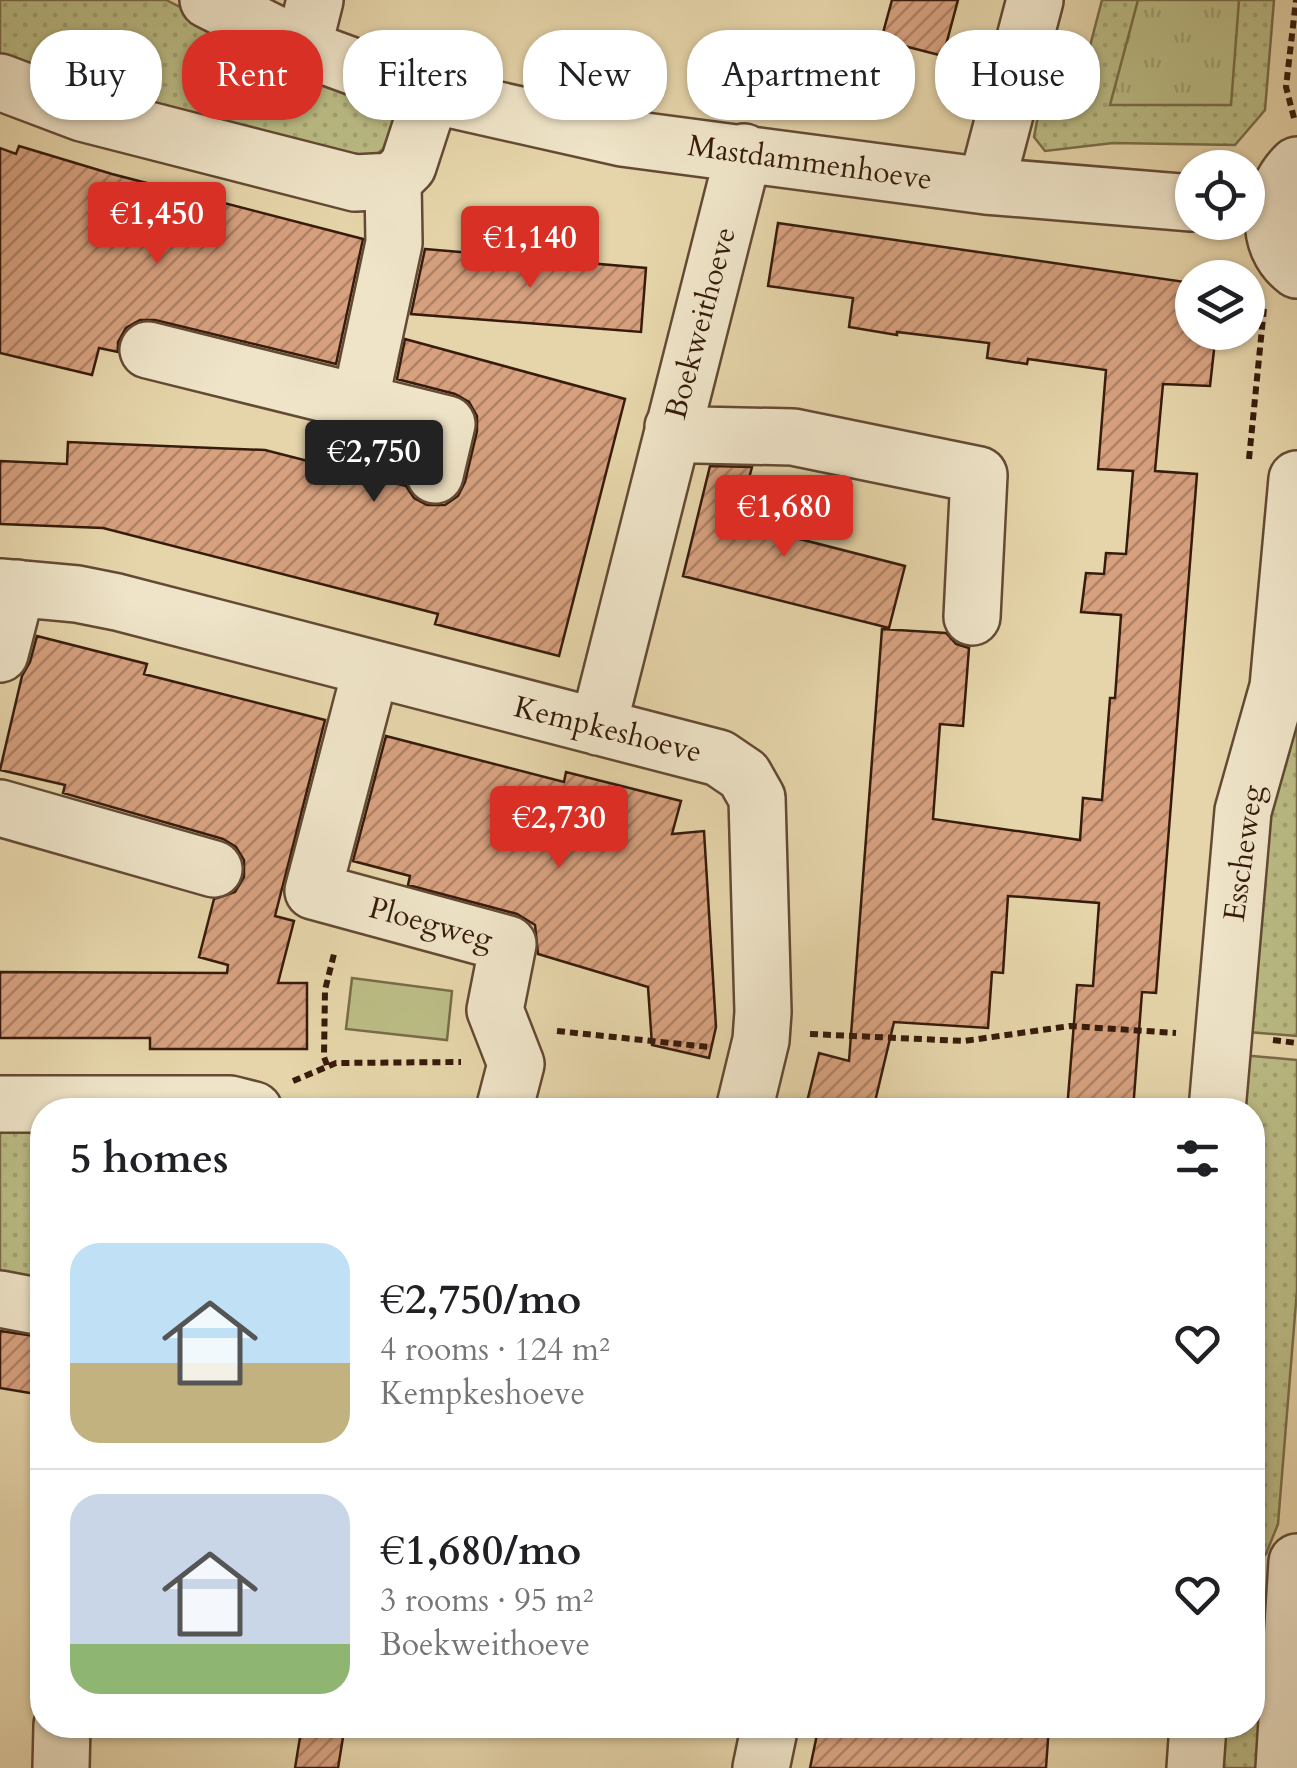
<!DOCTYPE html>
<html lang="en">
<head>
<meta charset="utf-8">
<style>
	body { margin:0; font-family:Cardo,serif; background:#f6f6f6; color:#202124; height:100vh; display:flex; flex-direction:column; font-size:38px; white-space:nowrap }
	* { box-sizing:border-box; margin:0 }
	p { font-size:32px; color:#757577 }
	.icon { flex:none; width:55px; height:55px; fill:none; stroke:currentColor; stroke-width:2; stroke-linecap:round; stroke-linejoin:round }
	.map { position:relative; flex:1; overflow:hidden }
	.sheet { position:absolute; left:30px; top:1098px; width:1235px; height:640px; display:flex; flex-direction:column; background:#fff; border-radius:40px; box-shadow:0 2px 8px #0004 }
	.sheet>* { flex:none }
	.hud { position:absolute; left:30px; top:30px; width:1238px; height:90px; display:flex; gap:20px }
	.buttons { position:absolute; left:1175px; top:150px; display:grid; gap:20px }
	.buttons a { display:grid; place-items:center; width:90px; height:90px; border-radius:50%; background:#fff; box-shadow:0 2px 8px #0004; font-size:50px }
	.price { position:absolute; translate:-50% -85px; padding:0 22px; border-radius:10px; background:#d93025; color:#fff; font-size:32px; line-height:65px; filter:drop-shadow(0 2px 5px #0008) }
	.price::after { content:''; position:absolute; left:50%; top:60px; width:30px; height:22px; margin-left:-15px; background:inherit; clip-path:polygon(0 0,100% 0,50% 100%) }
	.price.active { background:#222; color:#fff }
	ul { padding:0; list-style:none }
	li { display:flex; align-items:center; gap:30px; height:250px; padding:0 40px }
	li+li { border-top:2px solid #e0e0e0 }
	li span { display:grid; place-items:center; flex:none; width:280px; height:200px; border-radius:30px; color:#555 }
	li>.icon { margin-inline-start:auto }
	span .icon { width:120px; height:120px; fill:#fffc; stroke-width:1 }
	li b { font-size:42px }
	h2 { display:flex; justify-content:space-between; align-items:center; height:120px; padding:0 40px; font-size:42px }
	.tag { padding:0 35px; border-radius:40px; background:#fff; box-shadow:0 2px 8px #0004; font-size:35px; line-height:90px }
	.tag.active { background:#d93025; color:#fff }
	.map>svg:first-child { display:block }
</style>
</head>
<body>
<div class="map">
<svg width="1297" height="1768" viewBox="0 0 1297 1768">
	<defs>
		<pattern id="grass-dots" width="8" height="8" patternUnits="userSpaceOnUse" patternTransform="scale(2.5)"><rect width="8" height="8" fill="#bbbc85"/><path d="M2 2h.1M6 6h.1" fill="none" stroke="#a1a172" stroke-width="1.8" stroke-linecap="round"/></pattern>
		<pattern id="park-tufts" width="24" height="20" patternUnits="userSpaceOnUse" patternTransform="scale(2.5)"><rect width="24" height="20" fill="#bbbc85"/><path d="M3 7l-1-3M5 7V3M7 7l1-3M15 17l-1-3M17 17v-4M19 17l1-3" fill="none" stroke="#a1a172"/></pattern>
		<pattern id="building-hatch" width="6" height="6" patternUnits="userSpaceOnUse" patternTransform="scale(2.5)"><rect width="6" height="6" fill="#d7a17f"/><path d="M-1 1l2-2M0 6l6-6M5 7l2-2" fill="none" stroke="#af8266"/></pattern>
	</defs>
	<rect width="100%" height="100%" fill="#e6d5aa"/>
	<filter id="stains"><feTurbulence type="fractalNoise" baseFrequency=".002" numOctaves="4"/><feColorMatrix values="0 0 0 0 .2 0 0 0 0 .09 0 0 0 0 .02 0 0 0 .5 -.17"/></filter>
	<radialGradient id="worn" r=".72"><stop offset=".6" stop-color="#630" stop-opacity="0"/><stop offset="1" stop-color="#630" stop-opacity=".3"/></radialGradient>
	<path fill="url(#grass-dots)" stroke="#796c48" stroke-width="2.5" d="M 0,0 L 166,0 L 288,61 L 386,101 L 396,128 L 383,149 L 371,159 L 91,94 L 0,61 Z
		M 1102,0 L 1274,0 L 1265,110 L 1235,145 L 1113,143 L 1045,151 L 1034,137 L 1044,84 L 1078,92 Z
		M 1297,580 L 1297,1036 L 1236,1031 L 1252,813 L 1280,783 Z
		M 1230,1054 L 1297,1060 L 1297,1290 L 1278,1524 L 1266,1554 L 1253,1564 L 1252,1110 L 1242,1110 Z
		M 0,1122 L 42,1122 L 42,1294 L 0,1287 Z
		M 1253,1632 L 1263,1643 L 1269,1657 L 1256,1768 L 1203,1768 L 1207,1725 L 1252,1725 Z"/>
	<path fill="url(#park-tufts)" stroke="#796c48" stroke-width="2.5" d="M 1138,0 L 1239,0 L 1231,105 L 1110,105 Z"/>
	<path fill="#bbbc85" stroke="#796c48" stroke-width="2.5" d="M 352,978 L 452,991 L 447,1040 L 346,1029 Z"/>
	<path fill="url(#building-hatch)" stroke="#371b0c" stroke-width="2.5" d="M 892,0 L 958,0 L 943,56 L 881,40 Z
		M 19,146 L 112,174 L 363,239 L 336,364 L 155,320 L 140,320 L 126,328 L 118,342 L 118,352 L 99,348 L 92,375 L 0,353 L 0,148 L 16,154 Z
		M 778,223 L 1192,283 L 1192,332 L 1216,332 L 1210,386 L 1163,384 L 1155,471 L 1197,474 L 1156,993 L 1142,992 L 1133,1110 L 1067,1110 L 1077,985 L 1093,986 L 1099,903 L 1008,896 L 1003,973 L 992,972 L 988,1028 L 894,1022 L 873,1110 L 805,1110 L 819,1053 L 849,1061 L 882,629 L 946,633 L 956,644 L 969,648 L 963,726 L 940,724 L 933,819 L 1080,840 L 1083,798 L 1102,800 L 1110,698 L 1115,698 L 1121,615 L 1081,612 L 1086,573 L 1104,574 L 1106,553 L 1126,554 L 1133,471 L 1098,469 L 1106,370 L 1028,359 L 1027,364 L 987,358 L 989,343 L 897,332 L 897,335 L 849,327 L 853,298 L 768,286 Z
		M 425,249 L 646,268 L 641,332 L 411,314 Z
		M 405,339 L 625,399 L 559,656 L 435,624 L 438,614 L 103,528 L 0,524 L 0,461 L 67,464 L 68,442 L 265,450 L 406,486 L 414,498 L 427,505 L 445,505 L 458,496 L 465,482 L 477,431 L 477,416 L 469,402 L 455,394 L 397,379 Z
		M 710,466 L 752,467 L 737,523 L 905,566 L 889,628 L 683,576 Z
		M 37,636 L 147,664 L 144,674 L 325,720 L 275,916 L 294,921 L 278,983 L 307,983 L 307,1049 L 150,1049 L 150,1038 L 0,1038 L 0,972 L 227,973 L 228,965 L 199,957 L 214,899 L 235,892 L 244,877 L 244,860 L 236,847 L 223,839 L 63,793 L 65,785 L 0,770 L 22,676 L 30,662 Z
		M 386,736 L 564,782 L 566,772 L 681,801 L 672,834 L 704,831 L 716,1027 L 709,1058 L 652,1045 L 648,987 L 538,954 L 535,925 L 517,914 L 408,885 L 410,876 L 353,861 Z
		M 0,1331 L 42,1337 L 42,1395 L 0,1388 Z
		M 302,1725 L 345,1725 L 338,1768 L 295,1768 Z
		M 819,1725 L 1049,1725 L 1046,1768 L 810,1768 Z"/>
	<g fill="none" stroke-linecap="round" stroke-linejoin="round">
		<g stroke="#634a34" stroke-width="60">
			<path id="minor" d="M 208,0 L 303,48 L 431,95 L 622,138 L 986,186 L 1192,203
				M 303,48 L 315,0
				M 0,82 L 82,113 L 355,183 L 393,181 L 408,166 L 431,95
				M 1297,165 C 1268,192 1263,245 1297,270
				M 986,186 L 1035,0
				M 148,350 L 447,424 L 435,475
				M 360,402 L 394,243 L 393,181
				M 673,427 L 698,435 L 793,437 L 979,475 L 972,617
				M 0,587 L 77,594 L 117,602 L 719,758 L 744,775 L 757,798 L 763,1012 L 761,1040 L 744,1110
				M 0,654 L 17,588
				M 371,669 L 313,891 L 508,944 L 495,1010 L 516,1064 L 504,1110
				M 598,727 L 744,152
				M 0,808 L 214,869
				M 0,1104 L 230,1104 L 254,1110
				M 1217,1110 L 1243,811 L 1278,687 L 1297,479
				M 0,1299 L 42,1307
				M 61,1768 L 62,1725
				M 761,1768 L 770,1725
				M 1195,1768 L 1198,1725
				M 1284,1768 L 1297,1562"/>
		</g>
		<path stroke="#371b0c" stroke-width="6" stroke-dasharray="8 5" stroke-linecap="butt" d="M 1294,118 L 1286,87 L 1296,0
			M 1249,459 L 1264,308
			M 557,1031 L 709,1047
			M 810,1034 L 964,1041 L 1070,1026 L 1176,1033
			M 1273,1040 L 1297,1043
			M 327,1065 L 324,1057 L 325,990 L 335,950
			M 293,1081 L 336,1063 L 461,1062"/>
		<use href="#minor" stroke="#efe4c8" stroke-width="55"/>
	</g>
	<g text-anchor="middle" stroke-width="8" stroke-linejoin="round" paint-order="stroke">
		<g font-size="30" fill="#371b0c" stroke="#efe4c8">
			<text transform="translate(810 162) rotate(8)" y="10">Mastdammenhoeve</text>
			<text transform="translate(700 323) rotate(-75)" y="10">Boekweithoeve</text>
			<text transform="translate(608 729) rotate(14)" y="10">Kempkeshoeve</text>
			<text transform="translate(1243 853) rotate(-82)" y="10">Esscheweg</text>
			<text transform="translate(431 923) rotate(15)" y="10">Ploegweg</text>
		</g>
	</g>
	<rect width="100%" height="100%" filter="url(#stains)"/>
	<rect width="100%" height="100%" fill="url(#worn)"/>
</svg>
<div class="buttons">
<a><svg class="icon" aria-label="locate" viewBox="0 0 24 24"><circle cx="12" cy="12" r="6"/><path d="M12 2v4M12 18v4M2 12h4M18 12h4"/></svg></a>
<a><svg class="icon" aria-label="layers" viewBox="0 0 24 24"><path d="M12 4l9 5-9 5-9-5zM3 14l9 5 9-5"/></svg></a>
</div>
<b class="price" style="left:157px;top:267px">€1,450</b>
<b class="price" style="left:530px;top:291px">€1,140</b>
<b class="price active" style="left:374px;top:505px">€2,750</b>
<b class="price" style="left:784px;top:560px">€1,680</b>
<b class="price" style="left:559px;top:871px">€2,730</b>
<div class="hud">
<a class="tag">Buy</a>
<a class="tag active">Rent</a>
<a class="tag">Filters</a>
<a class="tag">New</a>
<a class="tag">Apartment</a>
<a class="tag">House</a>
</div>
<section class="sheet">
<h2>5 homes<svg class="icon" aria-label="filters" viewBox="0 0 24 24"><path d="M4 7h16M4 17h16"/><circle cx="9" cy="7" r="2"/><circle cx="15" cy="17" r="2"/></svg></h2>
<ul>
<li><span style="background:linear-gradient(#bfe0f5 60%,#c2b280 0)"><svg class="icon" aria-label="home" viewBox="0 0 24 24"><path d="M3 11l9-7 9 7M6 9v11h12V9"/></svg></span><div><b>€2,750/mo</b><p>4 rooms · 124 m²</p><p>Kempkeshoeve</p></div><svg class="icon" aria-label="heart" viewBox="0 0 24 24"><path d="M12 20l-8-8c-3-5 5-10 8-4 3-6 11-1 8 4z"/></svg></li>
<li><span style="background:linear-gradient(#c9d6e8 75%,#8fb573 0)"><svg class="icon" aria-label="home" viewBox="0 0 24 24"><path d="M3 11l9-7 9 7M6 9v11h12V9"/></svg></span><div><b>€1,680/mo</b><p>3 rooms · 95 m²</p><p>Boekweithoeve</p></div><svg class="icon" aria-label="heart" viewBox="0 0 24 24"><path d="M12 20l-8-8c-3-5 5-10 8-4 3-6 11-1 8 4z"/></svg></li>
</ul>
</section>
</div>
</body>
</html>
